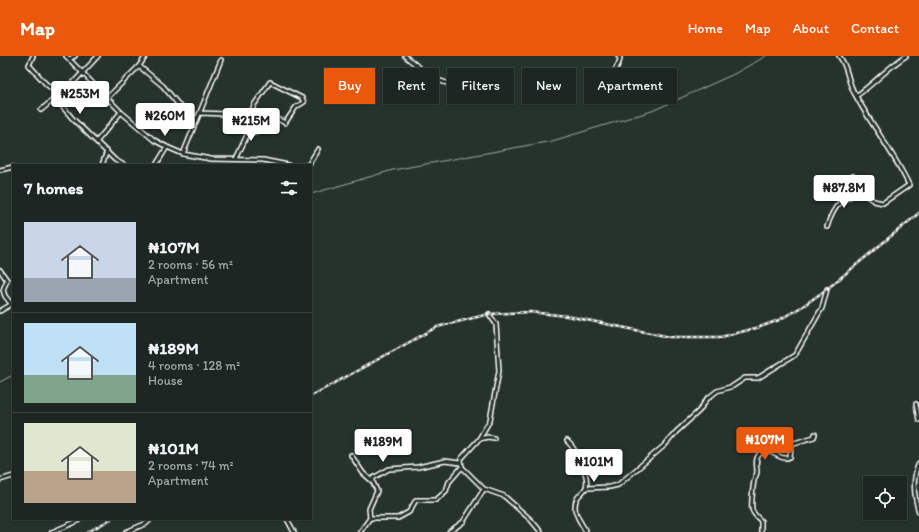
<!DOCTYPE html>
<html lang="en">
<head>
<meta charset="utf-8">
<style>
	body { margin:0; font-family:Itim,sans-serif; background:#252e2a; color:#f1f3f6; height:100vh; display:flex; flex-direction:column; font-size:15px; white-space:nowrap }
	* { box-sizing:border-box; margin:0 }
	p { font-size:13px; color:#a0a5a5 }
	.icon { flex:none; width:22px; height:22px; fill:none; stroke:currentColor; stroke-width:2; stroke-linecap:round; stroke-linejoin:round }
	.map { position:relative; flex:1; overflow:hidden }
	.sheet { position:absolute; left:12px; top:108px; width:300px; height:356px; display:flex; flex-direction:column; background:#1c2622; border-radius:0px; box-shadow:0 1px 3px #0004,0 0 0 1px #3a4340 }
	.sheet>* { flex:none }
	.guide { position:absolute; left:324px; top:12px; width:380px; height:36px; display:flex; gap:8px }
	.buttons { position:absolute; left:863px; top:420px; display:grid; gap:8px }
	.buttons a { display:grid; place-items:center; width:44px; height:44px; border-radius:0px; background:#1c2622; box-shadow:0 1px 3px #0004,0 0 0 1px #3a4340; font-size:20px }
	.price { position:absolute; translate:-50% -34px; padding:0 9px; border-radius:4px; background:#fff; color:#222; font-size:13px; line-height:26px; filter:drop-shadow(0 1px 2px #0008) }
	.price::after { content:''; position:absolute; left:50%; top:24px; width:12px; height:9px; margin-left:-6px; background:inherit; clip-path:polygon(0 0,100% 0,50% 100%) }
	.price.active { background:#ea580c; color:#fff }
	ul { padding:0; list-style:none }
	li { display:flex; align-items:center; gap:12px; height:100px; padding:0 12px }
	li+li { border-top:1px solid #3a4340 }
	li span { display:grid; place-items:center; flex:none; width:112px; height:80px; border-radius:0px; color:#555 }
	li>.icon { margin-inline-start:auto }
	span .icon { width:48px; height:48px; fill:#fffc; stroke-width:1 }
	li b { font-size:17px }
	h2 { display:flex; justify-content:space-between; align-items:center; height:48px; padding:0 12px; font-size:17px }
	.tag { padding:0 14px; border-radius:0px; background:#1c2622; box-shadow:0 1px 3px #0004,0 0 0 1px #3a4340; font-size:14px; line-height:36px }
	.tag.active { background:#ea580c; color:#fff }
	header { display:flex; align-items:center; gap:24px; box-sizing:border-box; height:56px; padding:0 20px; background:#ea580c; color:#fff }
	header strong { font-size:19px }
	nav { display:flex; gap:22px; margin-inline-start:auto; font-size:14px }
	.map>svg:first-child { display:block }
</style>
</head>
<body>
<header>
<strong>Map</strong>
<nav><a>Home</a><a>Map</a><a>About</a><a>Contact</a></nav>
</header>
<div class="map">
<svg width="919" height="476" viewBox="0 0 919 476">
	<rect width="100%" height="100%" fill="#26332d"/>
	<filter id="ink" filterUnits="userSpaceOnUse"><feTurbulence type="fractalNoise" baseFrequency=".025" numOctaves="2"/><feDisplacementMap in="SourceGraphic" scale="8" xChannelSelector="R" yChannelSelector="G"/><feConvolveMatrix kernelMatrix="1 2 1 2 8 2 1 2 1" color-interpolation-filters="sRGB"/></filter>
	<g filter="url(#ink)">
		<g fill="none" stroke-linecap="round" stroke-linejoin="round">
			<path stroke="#a4a9a7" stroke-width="1" d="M 311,138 L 393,114 L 552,85 L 652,55 L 734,18 L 766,0
				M 0,326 L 13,319"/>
			<g stroke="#fff" stroke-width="6">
				<path id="minor" d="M 33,0 L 29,9 L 46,28 L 59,38
					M 66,0 L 121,56 L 154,84 L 167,91 L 183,98 L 211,103 L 263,104 L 288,109
					M 405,0 L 432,22 L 458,31 L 479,35
					M 839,0 C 849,11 846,25 856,40 C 874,28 888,11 906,0
					M 69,3 L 75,0
					M 139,10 L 163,30 L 187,59 L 197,62
					M 614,19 C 614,12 620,9 620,2 L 618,0
					M 108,41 L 139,10 L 146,0
					M 55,42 L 73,63 L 115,104 L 124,109
					M 41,54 L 72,28 L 98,0
					M 200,57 L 226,58 L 234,65 L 249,64 L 254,49 L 270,26 L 302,42 L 304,46 L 296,51 L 285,67 L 276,62 L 266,65 L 258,75 L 248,77
					M 97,85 L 121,56
					M 183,98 L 221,4
					M 236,103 L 248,77 L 249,64
					M 102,109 L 107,95
					M 156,109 L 167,91
					M 306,109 L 309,108 L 318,93
					M 0,114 L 13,111
					M 853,120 L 853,130 L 874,145 L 883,147 L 909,129 C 894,97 872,70 856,40
					M 827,171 C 834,149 840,142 864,136
					M 0,214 L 7,224 L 3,234 L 5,240 L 12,249
					M 0,255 L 12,248
					M 489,258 L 496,268 L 499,315 L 490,364 L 479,383 L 461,403 L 462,411 L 484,433 L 504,440 L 531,464 L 541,476
					M 916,348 L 919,364
					M 479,383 L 488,381 L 494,382
					M 567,385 C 575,392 592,423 585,433 C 580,440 575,441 575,451 C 575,461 582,467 586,476
					M 351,399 L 363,417 L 373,426
					M 919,407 C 912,422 914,441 919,456
					M 0,424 L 13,420
					M 586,432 L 610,431 L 618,429 L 665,389 L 676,376 L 699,355 L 707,343 L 717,335 L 733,330 L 745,322 L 758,322 L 795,299 L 822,252 L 827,233
					M 370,462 L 398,462 L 409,456 L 416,444 L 436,444 L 446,435 L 449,426 L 462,411
					M 287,463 L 294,476
					M 52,476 L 78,465 L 79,463
					M 126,476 L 147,467 L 151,463
					M 360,476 L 370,462 L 369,453 L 377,435 L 373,426 L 373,422 L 389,413 L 418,411 L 445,405 L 460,407
					M 449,476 L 463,466 L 484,433
					M 761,476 L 761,465 C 757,461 753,458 752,453 C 751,449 753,430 754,425 C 754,422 757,419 757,416 C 757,409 754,401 762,396 C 770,390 779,406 790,401 L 791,390 L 794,387 L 814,381 L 815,378"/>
			</g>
			<use href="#minor" stroke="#26332d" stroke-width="3"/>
			<g stroke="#fff" stroke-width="2.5">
				<path id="rail" d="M 311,340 L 437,271 L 489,258 L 530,256 L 567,260 L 670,281 L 721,281 L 760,271 L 779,264 L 803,250 L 827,233 L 919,157
					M 88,476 L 111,463"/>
			</g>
			<use href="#rail" stroke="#26332d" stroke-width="1" stroke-dasharray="3" stroke-linecap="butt"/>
		</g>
	</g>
</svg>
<div class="buttons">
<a><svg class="icon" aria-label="locate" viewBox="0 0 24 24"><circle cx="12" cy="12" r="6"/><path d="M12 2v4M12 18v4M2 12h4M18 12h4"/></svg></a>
</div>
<b class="price" style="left:80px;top:59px">₦253M</b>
<b class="price" style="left:165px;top:81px">₦260M</b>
<b class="price" style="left:251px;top:86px">₦215M</b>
<b class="price" style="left:844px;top:153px">₦87.8M</b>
<b class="price active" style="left:765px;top:405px">₦107M</b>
<b class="price" style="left:383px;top:407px">₦189M</b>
<b class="price" style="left:594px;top:427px">₦101M</b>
<div class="guide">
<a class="tag active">Buy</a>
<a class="tag">Rent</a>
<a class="tag">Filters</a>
<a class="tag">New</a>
<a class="tag">Apartment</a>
</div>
<section class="sheet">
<h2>7 homes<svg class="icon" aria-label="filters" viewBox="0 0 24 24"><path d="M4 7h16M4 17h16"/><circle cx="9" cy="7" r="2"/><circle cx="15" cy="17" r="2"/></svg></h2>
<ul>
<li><span style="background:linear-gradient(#c9d6e8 70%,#9aa5b1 0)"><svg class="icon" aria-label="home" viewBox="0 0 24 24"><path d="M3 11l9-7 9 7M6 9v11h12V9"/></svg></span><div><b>₦107M</b><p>2 rooms · 56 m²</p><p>Apartment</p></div></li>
<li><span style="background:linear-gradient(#bfe0f5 65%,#7fa58c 0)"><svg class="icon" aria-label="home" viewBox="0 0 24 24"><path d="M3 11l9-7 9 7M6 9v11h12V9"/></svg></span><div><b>₦189M</b><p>4 rooms · 128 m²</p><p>House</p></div></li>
<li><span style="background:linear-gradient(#dfe7d0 60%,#b9a48a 0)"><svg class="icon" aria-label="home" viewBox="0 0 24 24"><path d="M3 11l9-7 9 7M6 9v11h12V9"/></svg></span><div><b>₦101M</b><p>2 rooms · 74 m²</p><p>Apartment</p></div></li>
</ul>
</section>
</div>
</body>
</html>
